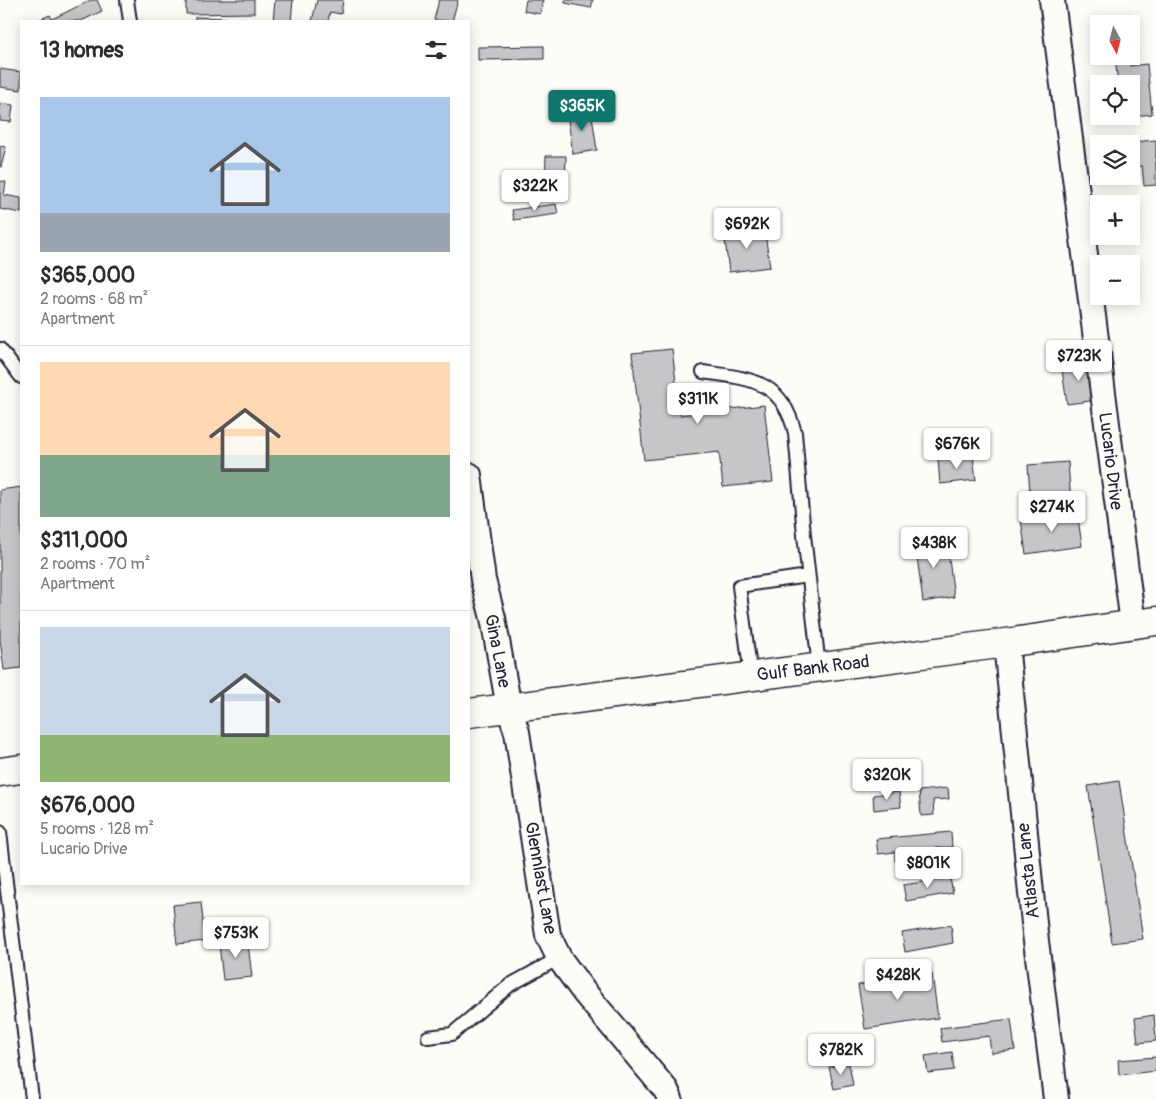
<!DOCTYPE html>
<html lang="en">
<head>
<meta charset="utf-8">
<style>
	body { margin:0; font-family:Pangolin,sans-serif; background:#f7f7f7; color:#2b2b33; height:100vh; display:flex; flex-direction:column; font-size:19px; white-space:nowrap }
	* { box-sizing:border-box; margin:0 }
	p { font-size:16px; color:#7c7c81 }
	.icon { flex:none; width:28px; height:28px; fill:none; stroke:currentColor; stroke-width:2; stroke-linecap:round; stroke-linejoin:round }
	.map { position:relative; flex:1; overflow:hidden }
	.sheet { position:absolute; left:20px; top:20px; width:450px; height:865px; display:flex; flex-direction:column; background:#fff; border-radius:0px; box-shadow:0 2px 12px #0003 }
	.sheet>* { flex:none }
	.needle { width:32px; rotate:173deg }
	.fabs { position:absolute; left:1090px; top:15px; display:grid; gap:10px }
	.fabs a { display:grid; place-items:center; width:50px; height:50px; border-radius:0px; background:#fff; box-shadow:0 2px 12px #0003; font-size:25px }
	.price { position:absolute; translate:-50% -42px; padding:0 11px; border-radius:5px; background:#fff; color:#222; font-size:16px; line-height:32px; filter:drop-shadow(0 1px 2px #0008) }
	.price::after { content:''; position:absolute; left:50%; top:30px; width:15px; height:11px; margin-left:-8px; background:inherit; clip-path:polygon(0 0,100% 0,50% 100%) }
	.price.selected { background:#0f766e; color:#fff }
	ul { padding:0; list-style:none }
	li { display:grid; align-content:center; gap:10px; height:265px; padding:0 20px }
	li+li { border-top:1px solid #e1e1e2 }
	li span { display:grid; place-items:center; height:155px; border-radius:0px; color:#555 }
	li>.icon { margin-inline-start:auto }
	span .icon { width:90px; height:90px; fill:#fffc; stroke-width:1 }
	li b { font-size:21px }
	h2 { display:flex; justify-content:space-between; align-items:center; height:60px; padding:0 20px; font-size:21px }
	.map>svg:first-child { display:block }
</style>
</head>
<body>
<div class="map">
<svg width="1156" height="1099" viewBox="0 0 1156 1099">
	<rect width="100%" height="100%" fill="#fdfcf7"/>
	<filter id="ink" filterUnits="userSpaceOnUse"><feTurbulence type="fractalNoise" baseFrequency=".02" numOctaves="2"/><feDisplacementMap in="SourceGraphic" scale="10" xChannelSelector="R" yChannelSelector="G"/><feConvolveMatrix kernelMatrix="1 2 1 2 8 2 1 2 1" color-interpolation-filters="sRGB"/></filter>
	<g filter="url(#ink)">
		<path fill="#c6c6c8" stroke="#22223b" d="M 91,0 L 97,0 L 102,11 L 81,21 L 36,21 L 50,15 L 52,19 Z
			M 186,0 L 254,0 L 254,13 L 186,14 Z
			M 275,0 L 293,0 L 291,21 L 273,21 Z
			M 317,0 L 343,0 L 341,14 L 330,12 L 328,21 L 312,21 Z
			M 439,0 L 458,0 L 452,21 L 434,20 Z
			M 526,0 L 543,0 L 540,14 L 524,11 Z
			M 565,0 L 593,0 L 591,8 L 565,3 Z
			M 195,17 L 226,18 L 226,21 L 195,21 Z
			M 544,46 L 544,59 L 478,60 L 478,47 Z
			M 1115,56 L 1129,56 L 1130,66 L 1147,64 L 1152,114 L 1110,119 L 1110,116 L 1131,116 L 1131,84 L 1118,84 Z
			M 0,69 L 21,72 L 21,90 L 0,87 Z
			M 0,103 L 13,105 L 11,122 L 0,121 Z
			M 591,109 L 597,150 L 573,154 L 567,113 Z
			M 1156,140 L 1156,185 L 1144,186 L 1142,166 L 1131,167 L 1131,144 L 1120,143 Z
			M 0,146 L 6,147 L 1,167 L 0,167 Z
			M 546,156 L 566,156 L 565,187 L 545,186 Z
			M 0,181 L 6,182 L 4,195 L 21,198 L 21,213 L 0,209 Z
			M 556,204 L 558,214 L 514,220 L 512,210 Z
			M 764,227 L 770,267 L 729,272 L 724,232 Z
			M 672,349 L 680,415 L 764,405 L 773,482 L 723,487 L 719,452 L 644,460 L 632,353 Z
			M 1091,359 L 1097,400 L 1067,404 L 1061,363 Z
			M 973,456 L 976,480 L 940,484 L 938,459 Z
			M 1068,462 L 1071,504 L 1031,507 L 1028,465 Z
			M 21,487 L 21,668 L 4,670 L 0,640 L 0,490 Z
			M 1077,511 L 1082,546 L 1026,554 L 1021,519 Z
			M 946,536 L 954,597 L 923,602 L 915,541 Z
			M 1119,781 L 1143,939 L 1112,943 L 1088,786 Z
			M 948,788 L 949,799 L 933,800 L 934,815 L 921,816 L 919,791 Z
			M 899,792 L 901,807 L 874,810 L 873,795 Z
			M 951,832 L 952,847 L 923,849 L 924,858 L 895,861 L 895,852 L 878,854 L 876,839 Z
			M 950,878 L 953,893 L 906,901 L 903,885 Z
			M 201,902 L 205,941 L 177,944 L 173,905 Z
			M 951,925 L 953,943 L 905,952 L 902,933 Z
			M 247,936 L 252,977 L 223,980 L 219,944 L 234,942 L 233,937 Z
			M 932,974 L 938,1018 L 865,1029 L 858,985 Z
			M 1154,1015 L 1156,1041 L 1138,1043 L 1135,1018 Z
			M 1011,1019 L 1015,1050 L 991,1053 L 989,1036 L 942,1042 L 940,1028 Z
			M 952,1052 L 954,1070 L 928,1073 L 925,1056 Z
			M 1156,1057 L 1156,1071 L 1119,1075 L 1118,1060 Z
			M 849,1064 L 853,1085 L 834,1089 L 829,1067 Z"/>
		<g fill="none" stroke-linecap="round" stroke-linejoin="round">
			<g stroke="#22223b" stroke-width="16">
				<path id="lane" d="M 127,0 L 130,21
					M 0,349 L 21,377
					M 703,372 C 750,379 782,379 795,433 L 804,535 L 819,667
					M 751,676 L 739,586 L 808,576
					M 0,832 L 32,1099
					M 428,1037 L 452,1034 L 510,985 L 559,958"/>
			</g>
			<g stroke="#22223b" stroke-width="28">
				<path id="street" d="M 1052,0 L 1133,624
					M 469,475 L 483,580 L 493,618 L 509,708 L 517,732 L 548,935 L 559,958 L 584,992 L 666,1090 L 670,1099
					M 1006,643 L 1035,933 L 1056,1099"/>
			</g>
			<g stroke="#22223b" stroke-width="31">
				<path id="secondary" d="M 469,713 L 1006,643 L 1156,621
					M 0,772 L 21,769"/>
			</g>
			<use href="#lane" stroke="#fdfcf7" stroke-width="12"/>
			<use href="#street" stroke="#fdfcf7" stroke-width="24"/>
			<use href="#secondary" stroke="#fdfcf7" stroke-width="28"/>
		</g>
	</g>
	<g text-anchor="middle" stroke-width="4.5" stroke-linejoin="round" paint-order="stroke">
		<g font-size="18" fill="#22223b" stroke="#fdfcf7">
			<text transform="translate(1111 461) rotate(83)" y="6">Lucario Drive</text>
			<text transform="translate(498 651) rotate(79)" y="6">Gina Lane</text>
			<text transform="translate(813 668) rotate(-7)" y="6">Gulf Bank Road</text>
			<text transform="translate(1028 871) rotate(-96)" y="6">Atlasta Lane</text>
			<text transform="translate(541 878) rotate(80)" y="6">Glennlast Lane</text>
		</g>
	</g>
</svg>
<div class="fabs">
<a><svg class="needle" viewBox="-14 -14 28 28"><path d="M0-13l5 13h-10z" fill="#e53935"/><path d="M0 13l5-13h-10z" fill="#7c7c81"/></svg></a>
<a><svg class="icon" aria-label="locate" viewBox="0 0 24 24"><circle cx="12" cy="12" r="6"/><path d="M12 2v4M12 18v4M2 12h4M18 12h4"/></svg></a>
<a><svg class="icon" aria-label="layers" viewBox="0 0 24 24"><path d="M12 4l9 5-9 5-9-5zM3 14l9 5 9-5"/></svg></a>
<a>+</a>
<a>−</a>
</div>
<b class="price selected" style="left:582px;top:132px">$365K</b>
<b class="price" style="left:535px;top:212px">$322K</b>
<b class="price" style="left:747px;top:250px">$692K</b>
<b class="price" style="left:1079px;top:382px">$723K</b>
<b class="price" style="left:698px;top:425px">$311K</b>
<b class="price" style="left:957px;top:470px">$676K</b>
<b class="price" style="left:1052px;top:533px">$274K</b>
<b class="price" style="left:934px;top:569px">$438K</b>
<b class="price" style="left:887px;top:801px">$320K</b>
<b class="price" style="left:928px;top:889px">$801K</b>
<b class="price" style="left:236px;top:959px">$753K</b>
<b class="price" style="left:898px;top:1001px">$428K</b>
<b class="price" style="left:841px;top:1076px">$782K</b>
<section class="sheet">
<h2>13 homes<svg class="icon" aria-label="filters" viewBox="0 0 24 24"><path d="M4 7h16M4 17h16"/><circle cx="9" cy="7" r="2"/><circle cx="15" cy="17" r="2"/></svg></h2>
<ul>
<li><span style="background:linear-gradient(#a9c7e8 75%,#9aa5b1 0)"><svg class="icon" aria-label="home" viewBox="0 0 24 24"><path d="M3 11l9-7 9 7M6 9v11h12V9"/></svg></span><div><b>$365,000</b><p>2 rooms · 68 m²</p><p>Apartment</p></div></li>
<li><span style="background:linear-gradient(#ffd9b3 60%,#7fa58c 0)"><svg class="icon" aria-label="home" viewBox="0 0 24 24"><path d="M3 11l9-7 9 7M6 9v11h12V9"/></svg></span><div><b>$311,000</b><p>2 rooms · 70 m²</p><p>Apartment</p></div></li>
<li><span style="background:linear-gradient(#c9d6e8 70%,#8fb573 0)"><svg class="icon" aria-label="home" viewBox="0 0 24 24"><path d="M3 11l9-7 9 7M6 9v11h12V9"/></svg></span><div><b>$676,000</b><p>5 rooms · 128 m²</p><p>Lucario Drive</p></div></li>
</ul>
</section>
</div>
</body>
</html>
